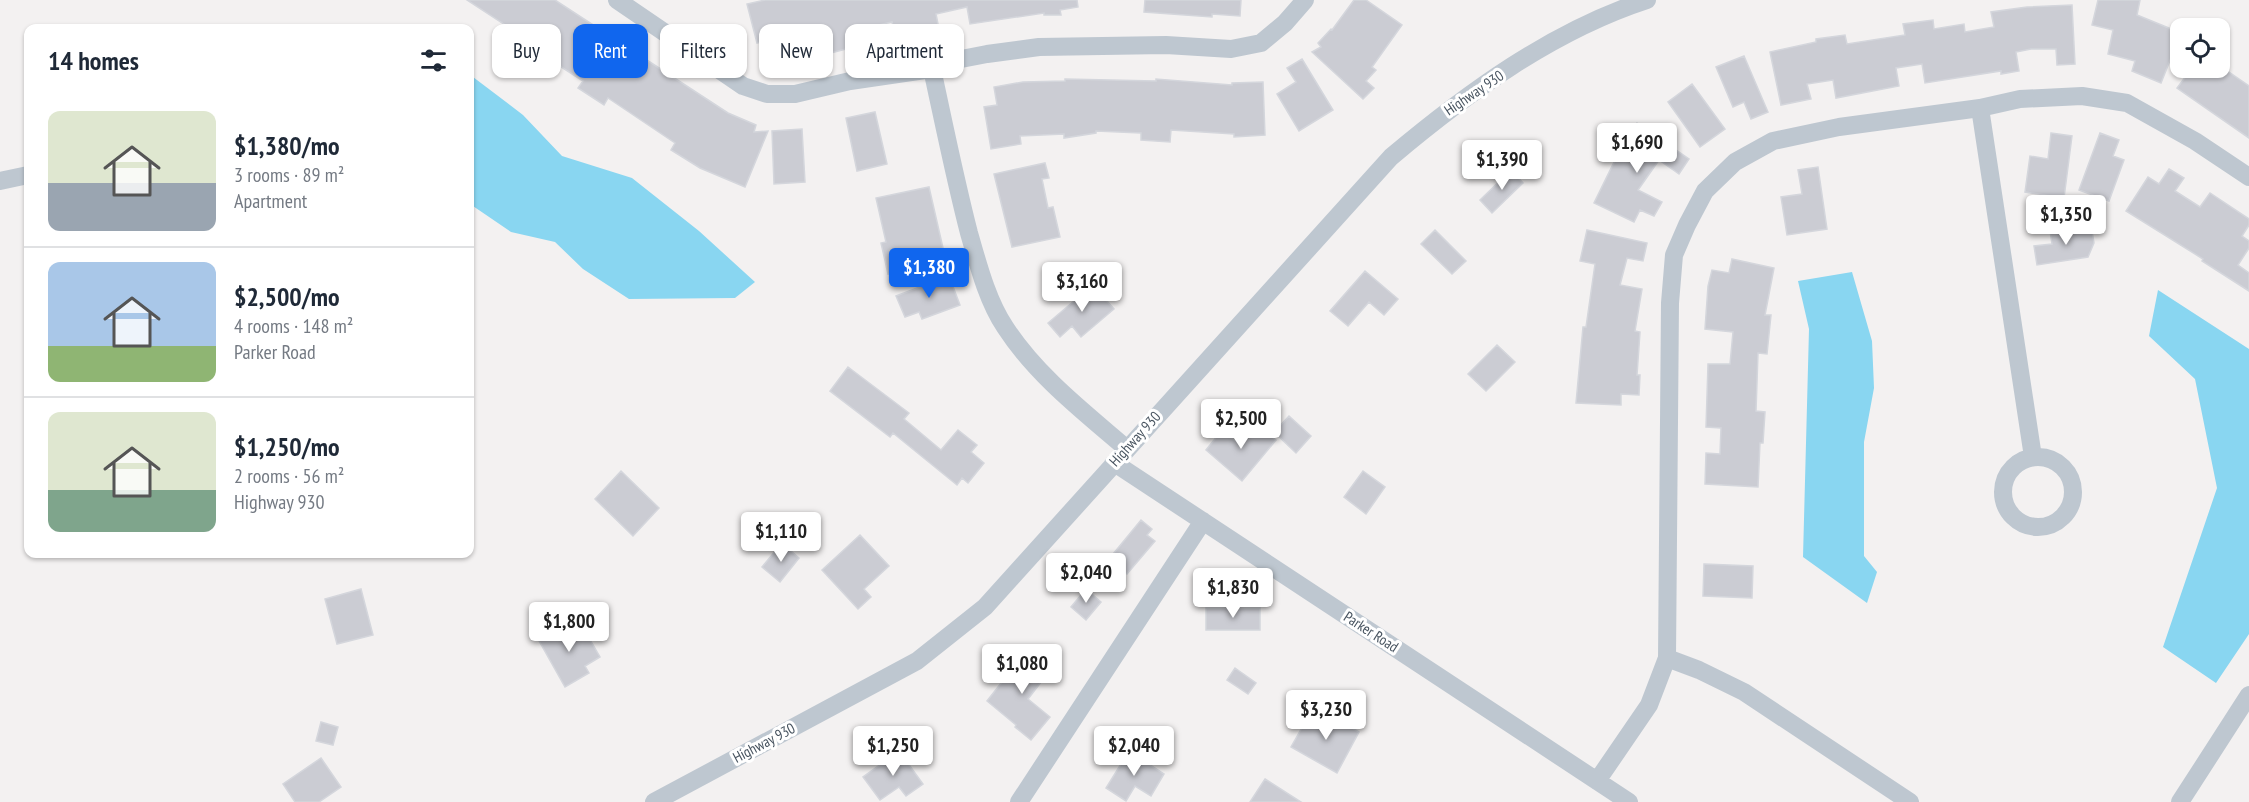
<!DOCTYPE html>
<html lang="en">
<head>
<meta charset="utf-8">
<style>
	body { margin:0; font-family:"PT Sans Narrow",sans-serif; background:#f6f6f7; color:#1f2937; height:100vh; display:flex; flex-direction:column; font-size:22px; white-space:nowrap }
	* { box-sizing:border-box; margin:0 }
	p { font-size:20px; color:#747a83 }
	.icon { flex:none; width:33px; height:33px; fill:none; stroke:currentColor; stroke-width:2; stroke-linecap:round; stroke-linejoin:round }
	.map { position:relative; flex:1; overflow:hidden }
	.panel { position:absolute; left:24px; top:24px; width:450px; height:534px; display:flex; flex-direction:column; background:#fff; border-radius:12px; box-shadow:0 2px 4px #0004 }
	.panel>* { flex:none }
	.hud { position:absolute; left:492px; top:24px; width:570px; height:54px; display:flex; gap:12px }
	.tools { position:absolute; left:2170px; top:18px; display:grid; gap:12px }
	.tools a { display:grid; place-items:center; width:60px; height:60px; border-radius:12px; background:#fff; box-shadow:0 2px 4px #0004; font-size:30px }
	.price { position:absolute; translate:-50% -51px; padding:0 14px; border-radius:6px; background:#fff; color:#222; font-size:20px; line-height:39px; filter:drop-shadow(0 2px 3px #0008) }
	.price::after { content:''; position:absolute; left:50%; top:36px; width:18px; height:14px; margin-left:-9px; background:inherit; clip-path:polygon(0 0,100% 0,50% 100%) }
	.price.selected { background:#1066ee; color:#fff }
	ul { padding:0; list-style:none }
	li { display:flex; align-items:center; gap:18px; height:150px; padding:0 24px }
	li+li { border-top:2px solid #e0e1e3 }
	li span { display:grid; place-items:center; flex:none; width:168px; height:120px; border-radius:12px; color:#555 }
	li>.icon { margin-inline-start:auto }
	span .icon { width:72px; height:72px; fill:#fffc; stroke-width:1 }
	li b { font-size:26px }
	h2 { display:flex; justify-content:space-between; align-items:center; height:72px; padding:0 24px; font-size:26px }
	.tag { padding:0 21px; border-radius:12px; background:#fff; box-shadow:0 2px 4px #0004; font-size:21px; line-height:54px }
	.tag.selected { background:#1066ee; color:#fff }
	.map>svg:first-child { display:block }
</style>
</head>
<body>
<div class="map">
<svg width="2249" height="802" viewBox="0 0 2249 802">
	<rect width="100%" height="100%" fill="#f3f1f1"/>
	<path fill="#89d6f1" d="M 473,77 L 523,115 L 562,156 L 632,178 L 699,231 L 755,282 L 735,298 L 629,299 L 583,269 L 555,242 L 511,232 L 470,204 L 470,82 Z
		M 1852,272 L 1872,341 L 1874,388 L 1864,442 L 1864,556 L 1877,572 L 1867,603 L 1803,557 L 1809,329 L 1798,281 Z
		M 2158,290 L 2249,349 L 2249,634 L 2216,683 L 2163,647 L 2217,488 L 2195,379 L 2149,336 Z"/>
	<path fill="#cbccd3" stroke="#d4d6dc" stroke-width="1.5" d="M 467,0 L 555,0 L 728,113 L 756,125 L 754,132 L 768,131 L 745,187 L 700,168 L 671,150 L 675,143 L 608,98 L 604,105 L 578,88 L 583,81 L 546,57 L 542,63 L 516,45 L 522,36 Z
		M 765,0 L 1077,0 L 1078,7 L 1060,10 L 1061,15 L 1044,15 L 1044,13 L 970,24 L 967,7 L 936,14 L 939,29 L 896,39 L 892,22 L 861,29 L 865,44 L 812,58 L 812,56 L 782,63 L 776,38 L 757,43 L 747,4 Z
		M 1145,0 L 1241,0 L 1240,16 L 1212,14 L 1212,17 L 1144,12 Z
		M 1354,0 L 1366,0 L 1402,25 L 1372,67 L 1376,70 L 1366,81 L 1374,88 L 1363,99 L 1312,52 L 1321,47 L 1318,43 L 1331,29 L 1332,30 Z
		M 2098,0 L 2140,0 L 2137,15 L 2181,33 L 2161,83 L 2132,71 L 2135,61 L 2108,54 L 2113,30 L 2092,25 Z
		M 2072,5 L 2075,64 L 2057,65 L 2056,49 L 2031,49 L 2016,52 L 2019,71 L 2001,74 L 2001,71 L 1925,83 L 1922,64 L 1896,68 L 1899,86 L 1836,98 L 1833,80 L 1807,84 L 1811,99 L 1781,105 L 1770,52 L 1816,42 L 1816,39 L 1845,35 L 1847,44 L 1905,35 L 1903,24 L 1933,20 L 1934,29 L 1964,24 L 1965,32 L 1994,27 L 1991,12 L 2027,7 Z
		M 1744,56 L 1768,112 L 1751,119 L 1744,102 L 1733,107 L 1716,67 Z
		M 1302,59 L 1333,110 L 1299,131 L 1277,94 L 1296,82 L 1287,68 Z
		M 2192,68 L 2223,68 L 2249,86 L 2249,138 L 2177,88 Z
		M 1065,79 L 1156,81 L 1156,79 L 1232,85 L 1232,83 L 1263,82 L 1265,135 L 1234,137 L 1234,134 L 1171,130 L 1170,142 L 1141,140 L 1141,133 L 1096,131 L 1096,133 L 1064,138 L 1064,134 L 1020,136 L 1021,144 L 991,149 L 984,107 L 997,105 L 994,87 L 1023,82 L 1065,81 Z
		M 1692,84 L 1725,129 L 1700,147 L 1668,102 Z
		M 875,112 L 887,164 L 857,171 L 846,118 Z
		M 1637,123 L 1689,159 L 1679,174 L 1659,160 L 1638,190 L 1662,202 L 1654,216 L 1640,210 L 1634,222 L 1594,203 L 1617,156 L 1615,155 Z
		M 802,129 L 805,182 L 774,184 L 772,131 Z
		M 2051,133 L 2072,136 L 2064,198 L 2025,192 L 2030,156 L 2048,159 Z
		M 2100,133 L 2119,140 L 2113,156 L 2124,160 L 2109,201 L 2079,190 Z
		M 1045,163 L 1049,178 L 1042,179 L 1048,208 L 1053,207 L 1060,237 L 1012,247 L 994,174 Z
		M 1818,167 L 1827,229 L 1787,235 L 1781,197 L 1802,194 L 1798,170 Z
		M 2169,169 L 2184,178 L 2175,191 L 2200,207 L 2210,193 L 2249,219 L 2249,225 L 2242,236 L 2249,241 L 2249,248 L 2238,265 L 2249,273 L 2249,291 L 2202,261 L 2203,259 L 2126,211 L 2148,177 L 2159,184 Z
		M 1511,170 L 1523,183 L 1492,213 L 1480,200 Z
		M 929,187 L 943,248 L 926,252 L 929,265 L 888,274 L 881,243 L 886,242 L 876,198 Z
		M 2091,225 L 2094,243 L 2088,257 L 2037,265 L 2034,246 L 2052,244 L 2050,231 Z
		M 1435,230 L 1466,261 L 1452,274 L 1421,244 Z
		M 1587,230 L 1647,243 L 1643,261 L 1627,258 L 1620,285 L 1642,289 L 1635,331 L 1640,332 L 1637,375 L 1640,375 L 1639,395 L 1621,394 L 1621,405 L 1576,403 L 1583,327 L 1586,327 L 1595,264 L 1580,261 Z
		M 1732,259 L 1774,268 L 1765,315 L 1771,315 L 1767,354 L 1758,353 L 1756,411 L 1765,412 L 1763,443 L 1760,443 L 1758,487 L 1705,484 L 1706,453 L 1720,454 L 1721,428 L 1706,427 L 1708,364 L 1730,364 L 1733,332 L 1705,329 L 1708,286 L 1712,270 L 1729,273 Z
		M 1365,271 L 1398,299 L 1384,315 L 1369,302 L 1348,326 L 1330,311 Z
		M 949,276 L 960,305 L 922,319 L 919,312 L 905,317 L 896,296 Z
		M 1093,285 L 1114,309 L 1081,337 L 1072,326 L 1060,337 L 1048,323 Z
		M 1497,345 L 1515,362 L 1486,391 L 1468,374 Z
		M 848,367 L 909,413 L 904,419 L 941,450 L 958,430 L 977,445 L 971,452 L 984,463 L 968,483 L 962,478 L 957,485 L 893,433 L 890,437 L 830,391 Z
		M 1289,416 L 1311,436 L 1296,453 L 1274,432 Z
		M 1255,423 L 1276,440 L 1242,481 L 1206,450 L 1222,430 L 1238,443 Z
		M 621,471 L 659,508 L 633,536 L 595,499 Z
		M 1363,471 L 1385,487 L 1366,514 L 1344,497 Z
		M 1141,520 L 1152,529 L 1147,535 L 1155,541 L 1127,574 L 1109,559 Z
		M 860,535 L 889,566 L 864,589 L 871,597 L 858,609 L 822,570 Z
		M 782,543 L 799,558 L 780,582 L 762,567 Z
		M 1704,564 L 1753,566 L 1752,598 L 1703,596 Z
		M 361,589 L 373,635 L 337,644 L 325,599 Z
		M 1086,589 L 1101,602 L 1086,620 L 1071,607 Z
		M 1206,608 L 1260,608 L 1260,630 L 1206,630 Z
		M 566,623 L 571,631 L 576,628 L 580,634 L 585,631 L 600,657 L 585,666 L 589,673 L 565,687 L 538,639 Z
		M 1028,649 L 1052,668 L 1028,699 L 1050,717 L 1031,740 L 1015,727 L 1016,725 L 987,701 Z
		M 1235,668 L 1256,683 L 1248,694 L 1227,680 Z
		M 1324,711 L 1359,732 L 1337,773 L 1291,747 L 1308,717 L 1318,723 Z
		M 321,722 L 338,727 L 333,745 L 316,741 Z
		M 899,751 L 923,784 L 906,796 L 899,787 L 880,800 L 863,777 Z
		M 1129,751 L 1164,774 L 1151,796 L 1135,786 L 1126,801 L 1106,788 Z
		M 321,758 L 341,787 L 319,802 L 295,802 L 283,784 Z
		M 1265,779 L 1301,802 L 1250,802 Z"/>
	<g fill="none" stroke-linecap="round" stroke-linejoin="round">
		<path stroke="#bec7d0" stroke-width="18" d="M 617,0 L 743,86 L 767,94 L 795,94 L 850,81 L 932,69 L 956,60 L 987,54 L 1039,47 L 1166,45 L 1231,49 L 1261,43 L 1285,23 L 1305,0
			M 932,69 C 944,124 955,179 969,233 C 978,264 987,300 1005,327 C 1036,375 1084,412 1127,449
			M 1980,108 L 2020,99 L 2082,96 L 2127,103 L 2195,141 L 2249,177
			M 0,181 L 28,175
			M2003 492a35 35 0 1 1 70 0a35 35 0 1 1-70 0Z
			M 1113,464 L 1116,464 L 1629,802
			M 1667,658 L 1699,670 L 1744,692 L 1910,802
			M 1597,781 L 1649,705 L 1667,658 L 1670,303 L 1674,255 L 1687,225 L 1705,191 L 1735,162 L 1773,141 L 1839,127 L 1980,108 L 2033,457
			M 654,802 L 917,661 L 985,607 L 1391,157 C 1467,93 1552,31 1647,0
			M 1019,802 L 1203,521
			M 2180,802 L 2249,695"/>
	</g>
	<g text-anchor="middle" stroke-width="6" stroke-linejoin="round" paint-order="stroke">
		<g font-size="15" fill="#47535f" stroke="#fff">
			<text transform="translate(1474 93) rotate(-34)" y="5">Highway 930</text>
			<text transform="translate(1135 439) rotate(-48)" y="5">Highway 930</text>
			<text transform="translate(1371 632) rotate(33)" y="5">Parker Road</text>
			<text transform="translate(764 743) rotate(-28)" y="5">Highway 930</text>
		</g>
	</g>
</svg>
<div class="tools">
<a><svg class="icon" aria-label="locate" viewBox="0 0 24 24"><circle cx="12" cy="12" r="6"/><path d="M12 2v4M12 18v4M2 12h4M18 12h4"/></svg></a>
</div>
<b class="price" style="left:1637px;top:174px">$1,690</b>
<b class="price" style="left:1502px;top:191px">$1,390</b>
<b class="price" style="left:2066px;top:246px">$1,350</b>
<b class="price selected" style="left:929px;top:299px">$1,380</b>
<b class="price" style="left:1082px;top:313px">$3,160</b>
<b class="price" style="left:1241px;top:450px">$2,500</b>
<b class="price" style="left:781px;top:563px">$1,110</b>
<b class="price" style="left:1086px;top:604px">$2,040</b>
<b class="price" style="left:1233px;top:619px">$1,830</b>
<b class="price" style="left:569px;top:653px">$1,800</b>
<b class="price" style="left:1022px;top:695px">$1,080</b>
<b class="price" style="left:1326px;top:741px">$3,230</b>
<b class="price" style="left:893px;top:777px">$1,250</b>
<b class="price" style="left:1134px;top:777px">$2,040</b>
<div class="hud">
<a class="tag">Buy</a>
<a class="tag selected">Rent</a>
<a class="tag">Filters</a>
<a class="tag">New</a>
<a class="tag">Apartment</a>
</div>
<section class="panel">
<h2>14 homes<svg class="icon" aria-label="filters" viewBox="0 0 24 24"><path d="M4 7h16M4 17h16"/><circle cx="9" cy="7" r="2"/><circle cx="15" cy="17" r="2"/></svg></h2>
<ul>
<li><span style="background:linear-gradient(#dfe7d0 60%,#9aa5b1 0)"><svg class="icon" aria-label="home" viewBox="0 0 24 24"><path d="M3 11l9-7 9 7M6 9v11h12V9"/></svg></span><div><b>$1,380/mo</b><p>3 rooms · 89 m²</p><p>Apartment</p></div></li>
<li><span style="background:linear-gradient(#a9c7e8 70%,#8fb573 0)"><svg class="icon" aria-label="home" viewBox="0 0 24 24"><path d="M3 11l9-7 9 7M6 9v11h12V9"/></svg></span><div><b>$2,500/mo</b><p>4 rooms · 148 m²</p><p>Parker Road</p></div></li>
<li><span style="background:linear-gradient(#dfe7d0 65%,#7fa58c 0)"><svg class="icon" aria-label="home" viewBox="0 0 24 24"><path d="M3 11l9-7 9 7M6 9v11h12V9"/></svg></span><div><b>$1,250/mo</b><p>2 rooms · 56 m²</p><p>Highway 930</p></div></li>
</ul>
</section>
</div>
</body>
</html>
